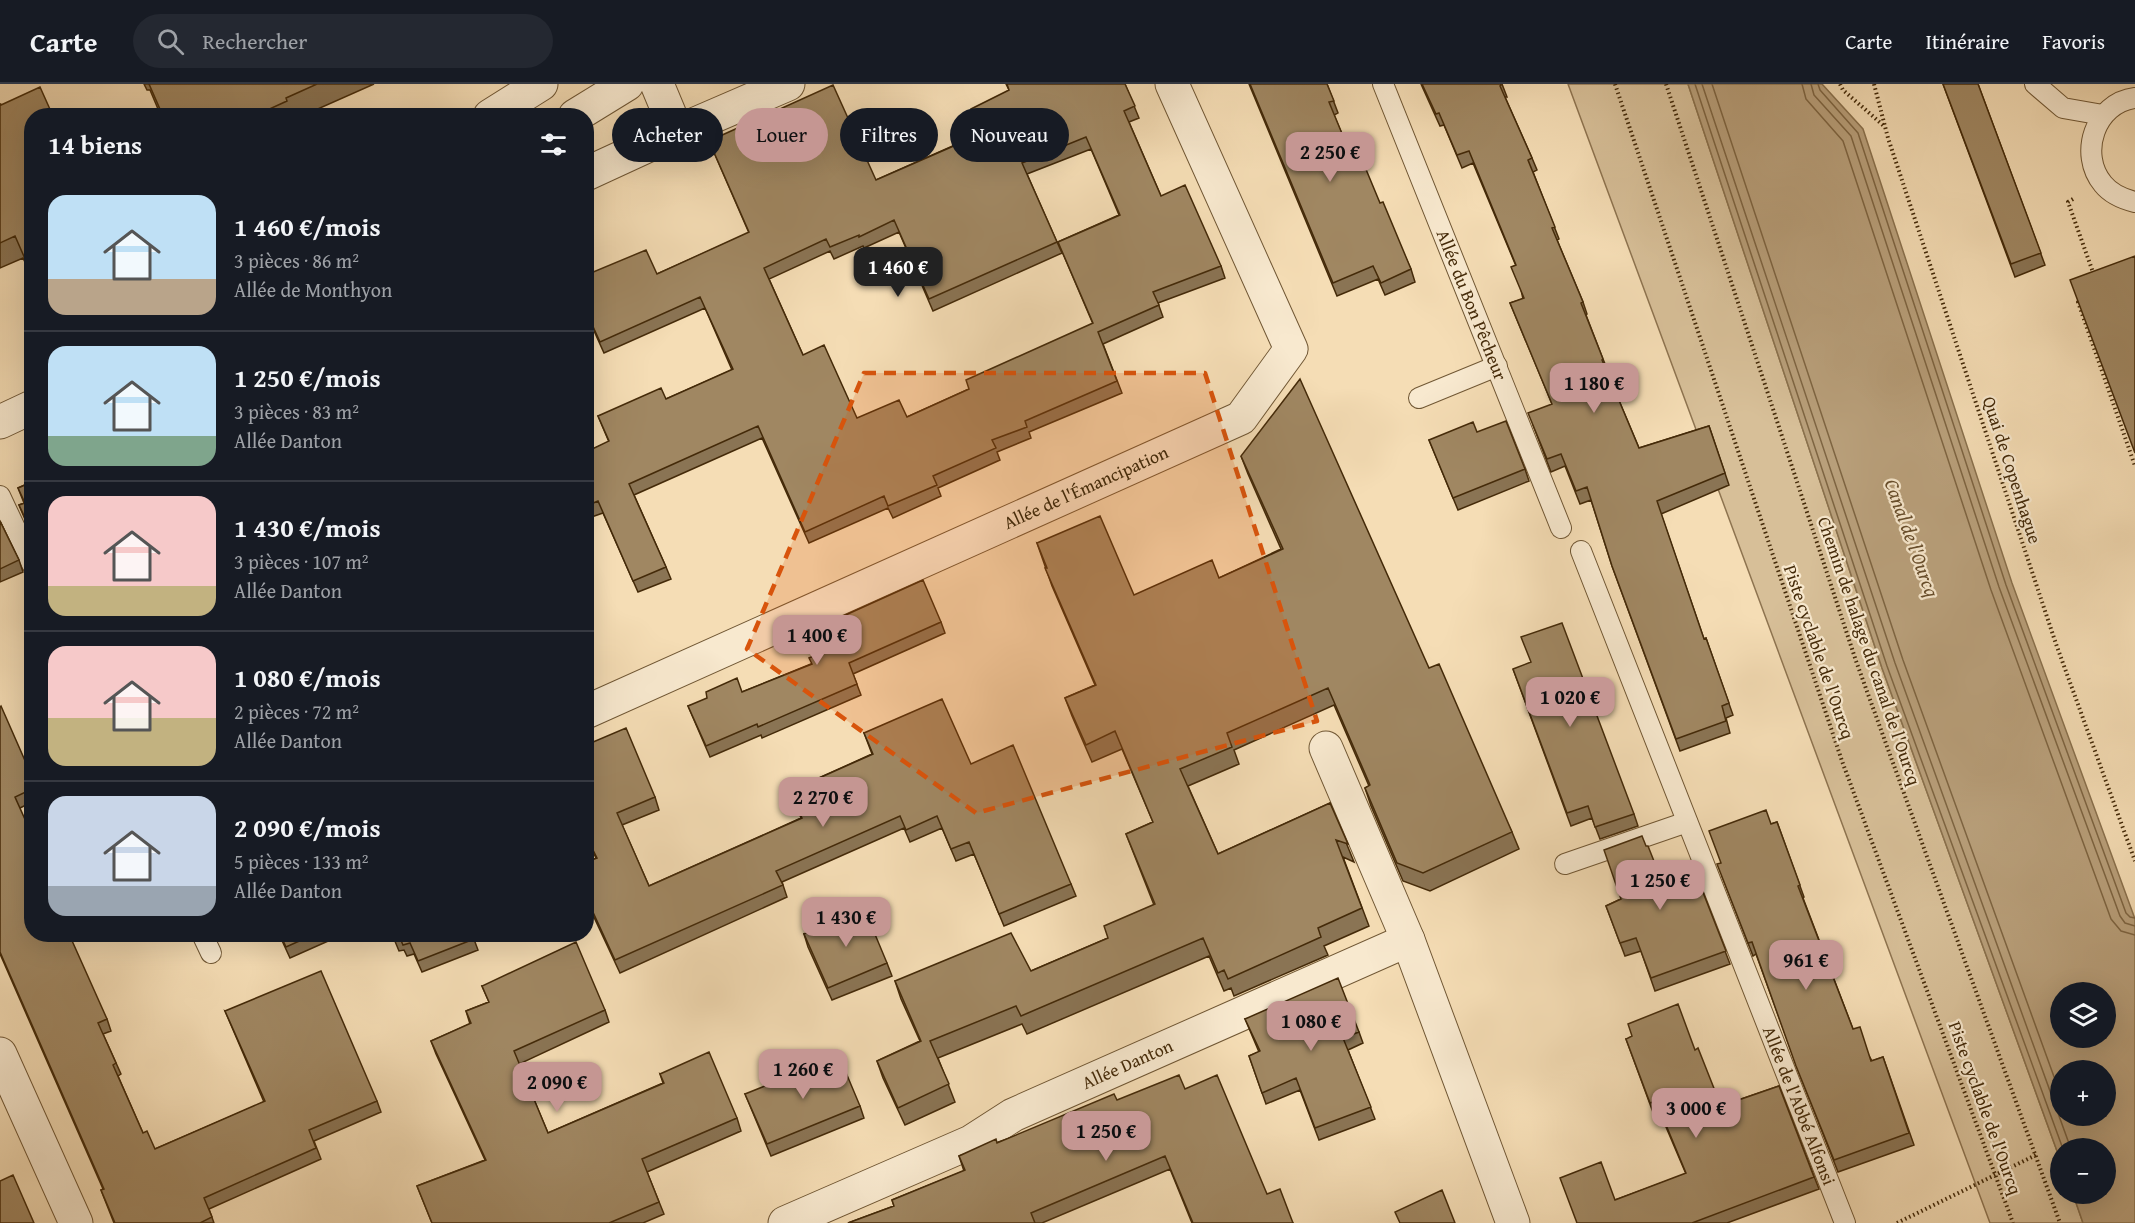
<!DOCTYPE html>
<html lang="fr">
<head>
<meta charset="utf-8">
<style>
	body { margin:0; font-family:"Gentium Book Plus",serif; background:#242831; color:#f1f3f6; height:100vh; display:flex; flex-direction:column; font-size:22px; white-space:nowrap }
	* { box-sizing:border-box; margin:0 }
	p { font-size:20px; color:#9ea1a6 }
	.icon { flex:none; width:33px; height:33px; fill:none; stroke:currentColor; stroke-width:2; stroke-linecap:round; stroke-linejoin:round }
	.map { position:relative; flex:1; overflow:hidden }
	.side { position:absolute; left:24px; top:24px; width:570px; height:834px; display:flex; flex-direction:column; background:#171b24; border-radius:24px; box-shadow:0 6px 24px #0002 }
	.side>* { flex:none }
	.hud { position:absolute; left:612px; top:24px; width:570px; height:54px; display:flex; gap:12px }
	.tools { position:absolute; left:2050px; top:898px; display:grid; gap:12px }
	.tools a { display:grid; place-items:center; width:66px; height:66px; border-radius:50%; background:#171b24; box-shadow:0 6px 24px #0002; font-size:30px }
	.price { position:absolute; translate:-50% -51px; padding:0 14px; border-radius:12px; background:#c59692; color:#111; font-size:20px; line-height:39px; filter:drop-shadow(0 2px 3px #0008) }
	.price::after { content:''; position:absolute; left:50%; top:36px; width:18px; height:14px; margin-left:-9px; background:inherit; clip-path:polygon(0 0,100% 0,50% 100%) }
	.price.current { background:#222; color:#fff }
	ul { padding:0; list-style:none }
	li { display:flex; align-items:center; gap:18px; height:150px; padding:0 24px }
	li+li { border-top:2px solid #363941 }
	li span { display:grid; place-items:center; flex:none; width:168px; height:120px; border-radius:18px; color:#555 }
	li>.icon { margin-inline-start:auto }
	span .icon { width:72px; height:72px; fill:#fffc; stroke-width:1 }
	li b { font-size:26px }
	h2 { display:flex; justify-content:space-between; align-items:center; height:72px; padding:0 24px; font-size:26px }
	.tag { padding:0 21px; border-radius:27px; background:#171b24; box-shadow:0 6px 24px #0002; font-size:21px; line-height:54px }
	.tag.current { background:#c59692; color:#111 }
	header { display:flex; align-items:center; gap:36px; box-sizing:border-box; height:84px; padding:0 30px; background:#171b24; border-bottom:2px solid #363941 }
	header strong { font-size:28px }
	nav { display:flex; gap:33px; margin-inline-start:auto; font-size:21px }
	.search { width:420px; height:54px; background:#242831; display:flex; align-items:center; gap:15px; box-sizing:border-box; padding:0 21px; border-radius:33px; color:#9ea1a6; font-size:22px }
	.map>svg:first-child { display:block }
</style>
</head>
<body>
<header>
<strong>Carte</strong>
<div class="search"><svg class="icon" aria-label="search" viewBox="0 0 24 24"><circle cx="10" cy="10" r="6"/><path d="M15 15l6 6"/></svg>Rechercher</div>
<nav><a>Carte</a><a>Itinéraire</a><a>Favoris</a></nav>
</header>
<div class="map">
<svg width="2135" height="1139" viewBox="0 0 2135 1139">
	<rect width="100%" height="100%" fill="#f5ddb5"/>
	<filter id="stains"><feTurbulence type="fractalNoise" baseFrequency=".00333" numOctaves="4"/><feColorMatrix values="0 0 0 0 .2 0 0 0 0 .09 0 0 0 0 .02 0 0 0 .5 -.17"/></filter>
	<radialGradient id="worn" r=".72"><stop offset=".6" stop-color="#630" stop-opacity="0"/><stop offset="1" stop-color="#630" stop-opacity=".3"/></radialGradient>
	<path fill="#d7bf98" stroke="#8e7450" stroke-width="1.5" d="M 1568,0 L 1688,0 L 1882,584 L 2061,1078 L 2061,1110 L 2073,1110 L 2083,1139 L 1990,1139 Z"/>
	<path fill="#b9a07b" stroke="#8a714d" stroke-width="1.5" fill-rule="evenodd" d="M 1688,0 L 1822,0 L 1863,45 L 2012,499 L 2135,835 L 2135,1139 L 2083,1139 L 2073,1110 L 2106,1110 L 2106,1065 L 2061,1065 L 2061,1078 L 1882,584 ZM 2061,909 L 2106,909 L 2106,954 L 2061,954 ZM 2061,987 L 2106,987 L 2106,1032 L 2061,1032 Z"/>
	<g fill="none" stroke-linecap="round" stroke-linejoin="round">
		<path stroke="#7e6542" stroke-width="1.5" d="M 1695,0 L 1887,582 L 2063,1065
			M 1702,0 L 1895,579 L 2071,1065
			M 1712,0 L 1903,576 L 2061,1012
			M 1802,0 L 1806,15 L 1843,57 L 1991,506 L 2111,835 L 2121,847 L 2135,851
			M 1811,0 L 1814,11 L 1851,52 L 1999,503 L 2120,832 L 2125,839 L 2135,842
			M 1818,0 L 1820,6 L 1858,49 L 2006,501 L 2126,829 L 2130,833 L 2135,834"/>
		<g stroke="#705734" stroke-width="22">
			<g id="service">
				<path id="s1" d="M 1383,0 L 1561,444"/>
				<path d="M 2035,0 L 2063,24 L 2103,31"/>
				<path d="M 2135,14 C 2095,19 2078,70 2103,100 C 2111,110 2123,115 2135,118"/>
				<path d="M 1419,314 L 1497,282"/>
				<path d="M 0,412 L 32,480"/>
				<path id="s2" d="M 1581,467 L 1845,1139"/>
				<path d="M 1565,780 L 1687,738"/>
				<path d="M 202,850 L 211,869"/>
			</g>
		</g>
		<g stroke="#705734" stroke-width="35">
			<g id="minor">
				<path d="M 657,0 L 677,48 L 788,0"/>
				<path d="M 586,90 L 677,48"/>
				<path id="s3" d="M 586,628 L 1241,334 L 1291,265 L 1172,0"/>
				<path d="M 1326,664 L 1408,856 L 1513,1139"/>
				<path d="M 0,970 L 76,1139"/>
				<path id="s4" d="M 785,1139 L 971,1058 L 1013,1031 L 1408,856"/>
			</g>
		</g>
		<g stroke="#705734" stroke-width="35">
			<path id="tertiary" d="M 490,32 L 541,0
				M 575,32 L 627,0
				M 0,338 L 32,323"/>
		</g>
		<path stroke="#442a09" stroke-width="4" stroke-dasharray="1.5 3" stroke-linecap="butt" d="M 1615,0 L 1842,677 L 2013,1139
			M 1666,0 L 1856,577 L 2060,1139
			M 1840,0 L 1843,6 L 1884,42
			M 1874,0 L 1888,54 L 2056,560 L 2135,777
			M 2073,115 L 2068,118 L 2094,191
			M 2082,215 L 2078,218 L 2135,382
			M 1897,1139 L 2036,1071"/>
		<use href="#service" stroke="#f8e9cf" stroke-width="20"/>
		<use href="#minor" stroke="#f8e9cf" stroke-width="33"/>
		<use href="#tertiary" stroke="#f8e9cf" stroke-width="33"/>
	</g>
	<path fill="#8a7454" stroke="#442a09" stroke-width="1.5" fill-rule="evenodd" d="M 144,0 L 374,0 L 302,32 L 161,32 L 150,6 L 147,6 Z
		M 1006,0 L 1125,0 L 1139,34 L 1129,38 L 1161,112 L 1221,182 L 1225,194 L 1158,219 L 1163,233 L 1103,260 L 1122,309 L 1029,348 L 1031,354 L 997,368 L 1000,376 L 938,404 L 941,412 L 893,434 L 888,424 L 809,459 L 762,354 L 634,411 L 666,483 L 671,495 L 638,508 L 603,429 L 586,435 L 586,368 L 609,358 L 598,332 L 666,315 L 732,286 L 705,224 L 604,269 L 586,229 L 586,191 L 657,190 L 749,149 L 709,57 L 876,96 L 964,57 L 957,38 L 973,31 L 1009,6 ZM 1091,65 L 1119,131 L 1058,158 L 1093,240 L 969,305 L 907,333 L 857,334 L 803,271 L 769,195 L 830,167 L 834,175 L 863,162 L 864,164 L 899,148 L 933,227 L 1062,169 L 1057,158 L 1027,90 Z
		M 1249,0 L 1327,0 L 1338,29 L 1334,31 L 1357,86 L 1380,119 L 1411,185 L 1415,198 L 1385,211 L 1378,195 L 1337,212 Z
		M 1421,0 L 1502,0 L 1507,13 L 1505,13 L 1532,74 L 1537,86 L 1533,88 L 1559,155 L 1557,156 L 1583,218 L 1587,230 L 1586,231 L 1603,275 L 1608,287 L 1607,288 L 1639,364 L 1709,342 L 1729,401 L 1661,430 L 1704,555 L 1706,554 L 1733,631 L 1726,634 L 1730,649 L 1680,667 L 1612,482 L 1591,416 L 1580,420 L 1565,382 L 1551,388 L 1533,341 L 1552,320 L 1510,219 L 1523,215 L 1516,182 L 1473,79 L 1462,84 L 1444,41 L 1440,42 Z
		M 1943,0 L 1978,0 L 2045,181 L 2015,193 Z
		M 0,20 L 32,32 L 32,193 L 23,174 L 0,184 Z
		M 1477,348 L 1525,385 L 1529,397 L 1458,426 L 1429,356 Z
		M 1241,372 L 1429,584 L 1512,748 L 1519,765 L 1430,807 L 1403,797 L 1371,722 L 1365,704 L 1369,702 L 1334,621 L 1234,666 L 1239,680 L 1188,702 L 1218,770 L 1330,719 L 1354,778 L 1343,773 L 1369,842 L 1324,862 L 1328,871 L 1234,912 L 1231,904 L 1224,907 L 1209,872 L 1027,950 L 1022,940 L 938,974 L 955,1018 L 905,1041 L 883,994 L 877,977 L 920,957 L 901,915 L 895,897 L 1031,887 L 1108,854 L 1154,821 L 1126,750 L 1153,738 L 1122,665 L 1092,678 L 1072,632 L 1065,614 L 1095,601 L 1052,502 L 1037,459 L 1134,511 L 1219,494 L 1281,465 L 1248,390 Z
		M 32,398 L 32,452 L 19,421 L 24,419 L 18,404 Z
		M 0,437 L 19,476 L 23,488 L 0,498 Z
		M 941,538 L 945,549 L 853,590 L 861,611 L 762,654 L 761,651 L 710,673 L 688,622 L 742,608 L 811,580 L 828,566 L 819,543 Z
		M 586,546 L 592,562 L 586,564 Z
		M 1513,585 L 1634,730 L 1638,742 L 1600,755 L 1592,734 L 1571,742 Z
		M 0,623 L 32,693 L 32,718 L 20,724 L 32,850 L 107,935 L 111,947 L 103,950 L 121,990 L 118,992 L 143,1049 L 155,1065 L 264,1018 L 225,927 L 377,1017 L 381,1028 L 314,1057 L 321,1075 L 209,1125 L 214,1139 L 114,1139 L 101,1106 L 103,1105 L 0,870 Z
		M 864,649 L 971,680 L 1071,800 L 1076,812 L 1004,842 L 974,770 L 956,777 L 942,744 L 910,758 L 904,744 L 782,798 L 787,813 L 620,889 L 586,816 L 586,778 L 596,774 L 586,754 L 586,661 L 655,713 L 659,726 L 622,741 L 649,802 L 801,734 L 790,707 L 872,670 Z
		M 1777,738 L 1804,813 L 1803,814 L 1853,945 L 1872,977 L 1883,973 L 1914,1061 L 1838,1088 L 1801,994 L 1756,870 L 1753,872 L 1722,792 L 1721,779 L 1771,740 Z
		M 1695,788 L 1730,880 L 1655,907 L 1641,867 L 1625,872 L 1606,822 L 1621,815 Z
		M 279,850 L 344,850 L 290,874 Z
		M 392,850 L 472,850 L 478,866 L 422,888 L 414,870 L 407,872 L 404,866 L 399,867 Z
		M 804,850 L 887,879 L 892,892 L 832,916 L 808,863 Z
		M 482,902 L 605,926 L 609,938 L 519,980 L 548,1049 L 663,999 L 660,990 L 737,1034 L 741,1047 L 647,1088 L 664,1130 L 643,1139 L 432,1139 L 417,1102 L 485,1076 L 436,970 L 431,957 L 470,940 L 466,927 L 489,918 Z
		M 1245,935 L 1359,948 L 1363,959 L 1348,966 L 1375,1035 L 1319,1056 L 1300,1006 L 1266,1020 L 1249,972 L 1259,968 Z
		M 1626,955 L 1695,966 L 1721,1022 L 1779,1002 L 1819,1105 L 1727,1139 L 1577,1139 L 1615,1116 L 1686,1090 L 1660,1029 L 1654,1031 Z
		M 1185,1005 L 1267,1110 L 1293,1139 L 1192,1139 L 1170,1085 L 1042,1139 L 848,1139 L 894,1122 L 892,1116 L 964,1087 L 959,1072 L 1117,1016 Z
		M 745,1010 L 860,1022 L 864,1034 L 771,1072 Z"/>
	<path fill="#a08762" stroke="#442a09" stroke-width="1.5" fill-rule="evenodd" d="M 149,0 L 317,0 L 286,14 L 287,17 L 254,32 L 163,32 Z
		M 1007,0 L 1125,0 L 1135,22 L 1124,27 L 1161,112 L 1185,101 L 1221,182 L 1153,208 L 1159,221 L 1098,248 L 1117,297 L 1025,337 L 1027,343 L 992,356 L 996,364 L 933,392 L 937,401 L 888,422 L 884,412 L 805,448 L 758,342 L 629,400 L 666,483 L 633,497 L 598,417 L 586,422 L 586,368 L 609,357 L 598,332 L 661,304 L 666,315 L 733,285 L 700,213 L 600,258 L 586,227 L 586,191 L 646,166 L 657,190 L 749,148 L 709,57 L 833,1 L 876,96 L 965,57 L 957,38 L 973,31 L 971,25 L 1009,6 ZM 1086,53 L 1120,131 L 1058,158 L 1093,239 L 966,296 L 969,305 L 907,333 L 899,316 L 857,334 L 824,261 L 803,271 L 764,184 L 826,155 L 830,163 L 859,151 L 859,153 L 894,136 L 929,215 L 1057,158 L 1022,79 Z
		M 1250,0 L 1327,0 L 1334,17 L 1329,18 L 1357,86 L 1365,83 L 1380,119 L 1383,118 L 1411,185 L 1381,199 L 1373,182 L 1333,199 Z
		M 1422,0 L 1502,0 L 1500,2 L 1532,74 L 1528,76 L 1555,143 L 1552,144 L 1583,218 L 1581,219 L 1603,275 L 1602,276 L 1639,364 L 1709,342 L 1725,389 L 1657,417 L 1704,555 L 1706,554 L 1729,619 L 1722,622 L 1726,637 L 1676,655 L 1612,482 L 1587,403 L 1576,407 L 1561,370 L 1547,375 L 1528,329 L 1552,320 L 1510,219 L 1524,214 L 1511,183 L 1516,181 L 1469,67 L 1457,71 L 1439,29 L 1436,30 Z
		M 1943,0 L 1978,0 L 2041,169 L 2011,180 Z
		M 40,3 L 53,32 L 32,32 L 32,174 L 26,177 L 15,152 L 0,159 L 0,20 L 1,21 Z
		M 2135,172 L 2135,369 L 2070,196 Z
		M 1300,295 L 1429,584 L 1439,580 L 1512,748 L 1423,789 L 1397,779 L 1365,704 L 1370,701 L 1328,604 L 1227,649 L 1232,663 L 1180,685 L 1218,770 L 1330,719 L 1348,760 L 1336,756 L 1362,824 L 1318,844 L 1321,853 L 1228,895 L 1224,886 L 1218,889 L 1203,854 L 1021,932 L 1016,922 L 930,957 L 949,1000 L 898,1024 L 877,977 L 921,957 L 895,897 L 1011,849 L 1031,887 L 1108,854 L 1104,842 L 1155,820 L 1126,750 L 1153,738 L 1115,647 L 1086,661 L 1065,614 L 1096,601 L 1045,484 L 1047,484 L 1037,459 L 1100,432 L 1134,511 L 1212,476 L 1219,494 L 1283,465 L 1241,372 Z
		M 1506,337 L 1525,385 L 1453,414 L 1429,356 L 1473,338 L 1477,348 Z
		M 32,398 L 32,449 L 19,421 L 25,419 L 18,404 Z
		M 0,437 L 19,476 L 0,485 Z
		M 923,496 L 941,538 L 849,579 L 857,600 L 758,643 L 757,640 L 706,662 L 688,622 L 707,614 L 706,608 L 737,594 L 742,608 L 812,580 L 809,574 L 829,566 L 819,543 Z
		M 1562,539 L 1634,730 L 1595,743 L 1588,722 L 1567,729 L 1513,585 L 1531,578 L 1521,553 Z
		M 942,615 L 971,680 L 1013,661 L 1071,800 L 999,830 L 969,758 L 951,765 L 937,732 L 906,746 L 900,732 L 776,787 L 783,801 L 615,876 L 586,813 L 586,778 L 597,774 L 586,752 L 586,661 L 626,644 L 655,713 L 617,729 L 649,802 L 802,734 L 790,707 L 873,670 L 864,649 Z
		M 1,622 L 30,688 L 28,690 L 32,698 L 32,705 L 15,713 L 32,751 L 32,850 L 69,850 L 107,935 L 98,939 L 116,979 L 113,981 L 143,1049 L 147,1047 L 155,1065 L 265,1017 L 225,927 L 321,887 L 377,1017 L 309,1046 L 316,1064 L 204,1114 L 212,1133 L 200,1139 L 115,1139 L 101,1106 L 104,1105 L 0,868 L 0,623 Z
		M 1766,726 L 1771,740 L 1777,738 L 1800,801 L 1798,802 L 1853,945 L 1860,943 L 1871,977 L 1883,973 L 1909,1049 L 1834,1076 L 1796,982 L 1752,858 L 1748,859 L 1717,780 L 1721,779 L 1709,747 Z
		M 1642,752 L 1646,762 L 1648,762 L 1663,800 L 1695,788 L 1726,867 L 1651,894 L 1636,854 L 1620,859 L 1606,822 L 1621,815 L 1604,766 Z
		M 864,824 L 887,879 L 828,904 L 804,850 Z
		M 280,850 L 315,850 L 286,863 Z
		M 393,850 L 472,850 L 474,855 L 418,877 L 410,859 L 403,861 L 400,854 L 395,856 Z
		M 576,858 L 605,926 L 514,967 L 548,1049 L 664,999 L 660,990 L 709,968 L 737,1034 L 642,1075 L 659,1118 L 609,1139 L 432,1139 L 417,1102 L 486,1076 L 431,957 L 471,939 L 466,927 L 489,918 L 482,902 Z
		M 1338,894 L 1359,948 L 1343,954 L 1371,1023 L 1315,1044 L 1296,994 L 1262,1009 L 1249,972 L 1260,967 L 1245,935 Z
		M 1678,920 L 1695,966 L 1698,964 L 1721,1022 L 1779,1002 L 1814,1093 L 1692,1139 L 1577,1139 L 1560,1094 L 1601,1078 L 1615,1116 L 1686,1089 L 1656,1017 L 1650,1019 L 1626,955 L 1632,952 L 1628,940 Z
		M 839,972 L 860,1022 L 767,1060 L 745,1010 Z
		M 1179,991 L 1185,1005 L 1217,991 L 1267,1110 L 1280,1105 L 1293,1139 L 1193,1139 L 1165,1072 L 1031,1129 L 1035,1139 L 848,1139 L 894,1122 L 892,1116 L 965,1086 L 959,1072 L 996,1055 L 997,1059 L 1114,1010 L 1117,1016 Z
		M 13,1091 L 34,1139 L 0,1139 L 0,1097 Z
		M 1442,1106 L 1455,1139 L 1400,1139 L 1395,1128 Z"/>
	<path fill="#d8540c" fill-opacity="0.2" stroke="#d8540c" stroke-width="4.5" stroke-dasharray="12 8" stroke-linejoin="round" d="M 864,289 L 1205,289 L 1317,637 L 976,729 L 747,565 Z"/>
	<g text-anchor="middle" stroke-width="4.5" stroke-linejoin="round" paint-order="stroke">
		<g font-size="18" fill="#442a09" stroke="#f8e9cf">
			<text dy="6" stroke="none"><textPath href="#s1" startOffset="238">Allée du Bon Pêcheur</textPath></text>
			<text transform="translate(2012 386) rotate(72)" y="6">Quai de Copenhague</text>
			<text dy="6" stroke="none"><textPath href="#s3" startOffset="548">Allée de l'Émancipation</textPath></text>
			<text transform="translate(1869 567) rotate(71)" y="6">Chemin de halage du canal de l'Ourcq</text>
			<text transform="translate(1819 568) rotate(71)" y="6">Piste cyclable de l'Ourcq</text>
			<text dy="6" stroke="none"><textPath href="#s4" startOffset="378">Allée Danton</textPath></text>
			<text dy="6" stroke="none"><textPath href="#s2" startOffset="596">Allée de l'Abbé Alfonsi</textPath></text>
			<text transform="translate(1985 1024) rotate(70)" y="6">Piste cyclable de l'Ourcq</text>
		</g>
		<g font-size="20" font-style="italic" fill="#674d2b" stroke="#f8e9cf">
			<text transform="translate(1912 454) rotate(70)" y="7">Canal de l'Ourcq</text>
		</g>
	</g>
	<rect width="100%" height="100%" filter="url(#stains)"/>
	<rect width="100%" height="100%" fill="url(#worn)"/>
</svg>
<div class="tools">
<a><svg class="icon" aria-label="layers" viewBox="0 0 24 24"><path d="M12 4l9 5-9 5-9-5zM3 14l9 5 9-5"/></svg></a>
<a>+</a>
<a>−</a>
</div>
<b class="price" style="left:1330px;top:99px">2 250 €</b>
<b class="price current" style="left:898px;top:214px">1 460 €</b>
<b class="price" style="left:1594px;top:330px">1 180 €</b>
<b class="price" style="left:817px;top:582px">1 400 €</b>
<b class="price" style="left:1570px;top:644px">1 020 €</b>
<b class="price" style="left:823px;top:744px">2 270 €</b>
<b class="price" style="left:1660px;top:827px">1 250 €</b>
<b class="price" style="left:846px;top:864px">1 430 €</b>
<b class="price" style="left:1806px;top:907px">961 €</b>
<b class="price" style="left:1311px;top:968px">1 080 €</b>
<b class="price" style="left:803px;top:1016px">1 260 €</b>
<b class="price" style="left:557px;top:1029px">2 090 €</b>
<b class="price" style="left:1696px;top:1055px">3 000 €</b>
<b class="price" style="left:1106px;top:1078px">1 250 €</b>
<div class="hud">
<a class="tag">Acheter</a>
<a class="tag current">Louer</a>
<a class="tag">Filtres</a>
<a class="tag">Nouveau</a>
</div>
<section class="side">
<h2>14 biens<svg class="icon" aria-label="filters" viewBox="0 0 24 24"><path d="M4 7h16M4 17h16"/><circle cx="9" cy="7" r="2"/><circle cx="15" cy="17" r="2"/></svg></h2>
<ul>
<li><span style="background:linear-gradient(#bfe0f5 70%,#b9a48a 0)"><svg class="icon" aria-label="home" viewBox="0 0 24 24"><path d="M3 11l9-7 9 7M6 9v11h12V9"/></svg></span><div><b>1 460 €/mois</b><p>3 pièces · 86 m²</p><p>Allée de Monthyon</p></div></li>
<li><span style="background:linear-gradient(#bfe0f5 75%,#7fa58c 0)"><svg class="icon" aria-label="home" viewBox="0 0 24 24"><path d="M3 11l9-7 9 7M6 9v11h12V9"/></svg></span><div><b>1 250 €/mois</b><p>3 pièces · 83 m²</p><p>Allée Danton</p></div></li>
<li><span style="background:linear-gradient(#f6c9c9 75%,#c2b280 0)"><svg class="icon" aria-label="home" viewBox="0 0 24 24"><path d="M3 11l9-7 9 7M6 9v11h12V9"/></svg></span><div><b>1 430 €/mois</b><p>3 pièces · 107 m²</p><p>Allée Danton</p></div></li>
<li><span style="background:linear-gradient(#f6c9c9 60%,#c2b280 0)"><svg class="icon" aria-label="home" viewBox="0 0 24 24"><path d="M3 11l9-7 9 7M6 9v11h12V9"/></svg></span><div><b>1 080 €/mois</b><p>2 pièces · 72 m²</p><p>Allée Danton</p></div></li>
<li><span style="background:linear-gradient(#c9d6e8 75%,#9aa5b1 0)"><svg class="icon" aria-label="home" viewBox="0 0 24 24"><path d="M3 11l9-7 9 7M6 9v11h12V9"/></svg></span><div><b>2 090 €/mois</b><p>5 pièces · 133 m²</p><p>Allée Danton</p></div></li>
</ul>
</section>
</div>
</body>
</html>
